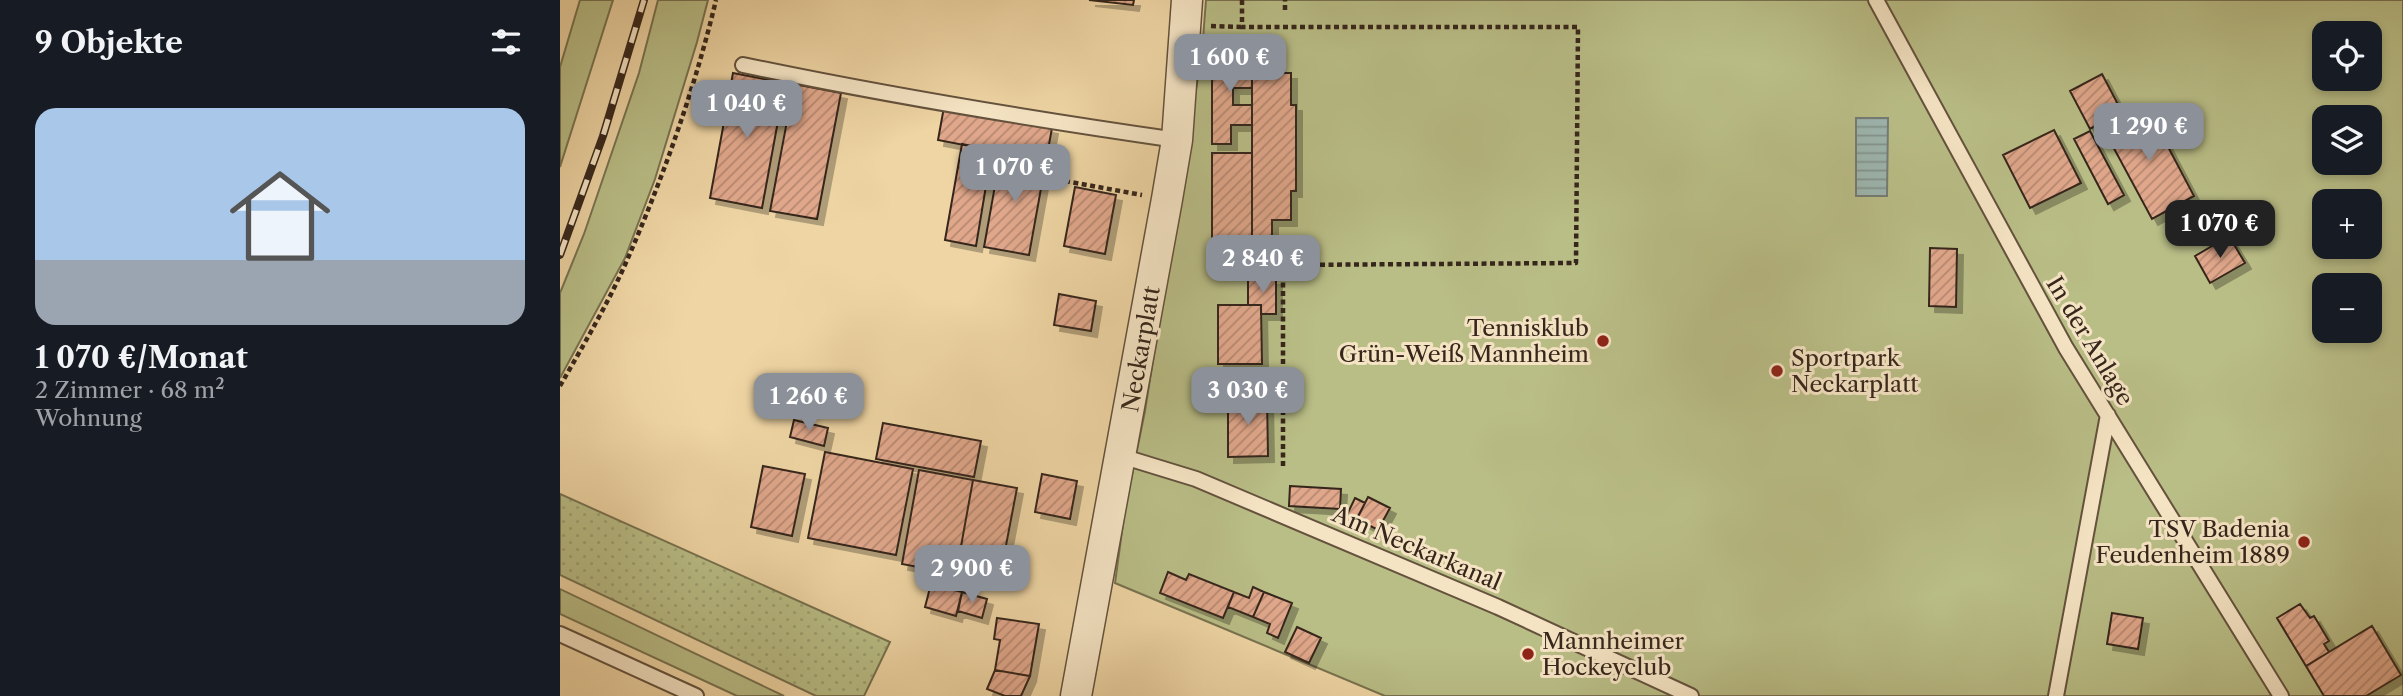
<!DOCTYPE html>
<html lang="de">
<head>
<meta charset="utf-8">
<style>
	body { margin:0; font-family:"Libre Caslon Text",serif; background:#242831; color:#f1f3f6; height:100vh; display:flex; flex-direction:column; font-size:26px; white-space:nowrap }
	* { box-sizing:border-box; margin:0 }
	p { font-size:23px; color:#9ea1a6 }
	.icon { flex:none; width:38px; height:38px; fill:none; stroke:currentColor; stroke-width:2; stroke-linecap:round; stroke-linejoin:round }
	.map { position:relative; flex:1; overflow:hidden }
	.panel { display:flex; flex-direction:column; background:#171b24; width:560px }
	.panel>* { flex:none }
	.controls { position:absolute; left:1752px; top:21px; display:grid; gap:14px }
	.controls a { display:grid; place-items:center; width:70px; height:70px; border-radius:14px; background:#171b24; box-shadow:0 4px 10px #0003; font-size:35px }
	.price { position:absolute; translate:-50% -60px; padding:0 16px; border-radius:14px; background:#8c9099; color:#fff; font-size:23px; line-height:46px; filter:drop-shadow(0 2px 4px #0008) }
	.price::after { content:''; position:absolute; left:50%; top:42px; width:21px; height:16px; margin-left:-10px; background:inherit; clip-path:polygon(0 0,100% 0,50% 100%) }
	.price.on { background:#222; color:#fff }
	ul { padding:0; list-style:none }
	li { display:grid; align-content:center; gap:14px; height:371px; padding:0 35px }
	li span { display:grid; place-items:center; height:217px; border-radius:21px; color:#555 }
	li>.icon { margin-inline-start:auto }
	span .icon { width:126px; height:126px; fill:#fffc; stroke-width:1 }
	li b { font-size:30px }
	h2 { display:flex; justify-content:space-between; align-items:center; height:84px; padding:0 35px; font-size:30px }
	main { display:flex; flex:1; min-height:0 }
	.map>svg:first-child { display:block }
</style>
</head>
<body>
<main>
<section class="panel">
<h2>9 Objekte<svg class="icon" aria-label="filters" viewBox="0 0 24 24"><path d="M4 7h16M4 17h16"/><circle cx="9" cy="7" r="2"/><circle cx="15" cy="17" r="2"/></svg></h2>
<ul>
<li><span style="background:linear-gradient(#a9c7e8 70%,#9aa5b1 0)"><svg class="icon" aria-label="home" viewBox="0 0 24 24"><path d="M3 11l9-7 9 7M6 9v11h12V9"/></svg></span><div><b>1 070 €/Monat</b><p>2 Zimmer · 68 m²</p><p>Wohnung</p></div></li>
</ul>
</section>
<div class="map">
<svg width="1843" height="696" viewBox="0 0 1843 696">
	<defs>
		<pattern id="garden-dots" width="8" height="8" patternUnits="userSpaceOnUse" patternTransform="scale(1.75)"><rect width="8" height="8" fill="#b9bd86"/><path d="M2 2h.1M6 6h.1" fill="none" stroke="#a0a273" stroke-width="1.8" stroke-linecap="round"/></pattern>
		<pattern id="water-rules" width="6" height="5" patternUnits="userSpaceOnUse" patternTransform="scale(1.75)"><rect width="6" height="5" fill="#9db6b0"/><path d="M0 2.5h6" fill="none" stroke="#81948e"/></pattern>
		<pattern id="building-hatch" width="6" height="6" patternUnits="userSpaceOnUse" patternTransform="scale(1.75)"><rect width="6" height="6" fill="#e0a78b"/><path d="M-1 1l2-2M0 6l6-6M5 7l2-2" fill="none" stroke="#b68871"/></pattern>
		<filter id="shadow"><feDropShadow dx="6" dy="6" stdDeviation="0" flood-color="#0004"/></filter>
	</defs>
	<rect width="100%" height="100%" fill="#efd5a4"/>
	<filter id="stains"><feTurbulence type="fractalNoise" baseFrequency=".00286" numOctaves="4"/><feColorMatrix values="0 0 0 0 .2 0 0 0 0 .09 0 0 0 0 .02 0 0 0 .5 -.17"/></filter>
	<radialGradient id="worn" r=".72"><stop offset=".6" stop-color="#630" stop-opacity="0"/><stop offset="1" stop-color="#630" stop-opacity=".3"/></radialGradient>
	<path fill="#b9bd86" stroke="#787250" stroke-width="2" fill-rule="evenodd" d="M 20,0 L 53,0 L 0,167 L 0,67 Z
		M 98,0 L 148,0 L 137,42 L 95,179 L 65,258 L 0,378 L 0,293 L 24,234 L 79,73 Z
		M 646,0 L 1843,0 L 1843,696 L 825,696 L 555,583 L 565,509 L 585,411 L 642,52 ZM 1764,33 L 1810,33 L 1810,79 L 1764,79 ZM 1764,117 L 1810,117 L 1810,163 L 1764,163 ZM 1764,201 L 1810,201 L 1810,247 L 1764,247 ZM 1764,285 L 1810,285 L 1810,331 L 1764,331 Z
		M 0,590 L 0,589 L 224,696 L 177,696 L 0,614 Z"/>
	<path fill="url(#garden-dots)" stroke="#787250" stroke-width="2" d="M 0,494 L 330,642 L 304,696 L 256,696 L 0,575 Z"/>
	<path fill="url(#water-rules)" stroke="#747c74" stroke-width="2" d="M 1296,118 L 1328,118 L 1327,196 L 1296,196 Z"/>
	<path fill="url(#building-hatch)" stroke="#36261b" stroke-width="2" filter="url(#shadow)" d="M 529,0 L 574,0 L 573,5 Z
		M 652,54 L 692,54 L 692,88 L 673,88 L 673,105 L 692,105 L 692,125 L 671,125 L 671,144 L 652,144 Z
		M 692,54 L 715,54 L 715,73 L 731,73 L 731,105 L 736,105 L 736,191 L 731,191 L 731,220 L 712,220 L 712,241 L 692,241 Z
		M 173,73 L 225,83 L 202,208 L 150,198 Z
		M 1542,74 L 1562,112 L 1530,129 L 1510,91 Z
		M 234,84 L 281,93 L 257,219 L 210,211 Z
		M 384,107 L 492,128 L 486,161 L 378,140 Z
		M 1587,107 L 1634,196 L 1592,219 L 1544,130 Z
		M 1494,130 L 1521,183 L 1470,208 L 1443,155 Z
		M 1530,131 L 1564,195 L 1548,204 L 1514,139 Z
		M 402,144 L 432,150 L 416,246 L 385,240 Z
		M 441,152 L 486,161 L 469,255 L 424,247 Z
		M 652,153 L 692,153 L 692,241 L 652,241 Z
		M 515,187 L 556,195 L 545,254 L 504,246 Z
		M 1669,236 L 1685,263 L 1650,283 L 1635,256 Z
		M 1370,248 L 1397,249 L 1396,307 L 1369,306 Z
		M 688,279 L 716,279 L 716,314 L 701,314 L 701,305 L 688,305 Z
		M 499,294 L 536,301 L 531,331 L 494,325 Z
		M 658,305 L 701,305 L 702,364 L 658,364 Z
		M 707,396 L 708,456 L 668,457 L 668,397 Z
		M 234,420 L 268,428 L 264,446 L 230,437 Z
		M 323,423 L 421,441 L 414,477 L 316,459 Z
		M 265,452 L 353,469 L 336,555 L 248,538 Z
		M 203,466 L 245,474 L 232,536 L 191,527 Z
		M 359,470 L 413,480 L 396,574 L 342,564 Z
		M 482,474 L 517,481 L 510,519 L 475,512 Z
		M 413,480 L 457,488 L 439,582 L 396,574 Z
		M 730,486 L 781,489 L 780,509 L 729,506 Z
		M 808,497 L 830,508 L 818,530 L 797,519 Z
		M 795,498 L 805,503 L 794,524 L 785,519 Z
		M 608,572 L 626,580 L 629,574 L 674,592 L 663,618 L 600,593 Z
		M 371,584 L 402,592 L 396,616 L 365,607 Z
		M 693,587 L 704,592 L 693,617 L 668,607 L 674,592 L 689,598 Z
		M 402,592 L 427,599 L 422,618 L 398,611 Z
		M 704,592 L 732,603 L 718,638 L 707,633 L 710,624 L 693,617 Z
		M 1740,604 L 1750,618 L 1754,616 L 1769,641 L 1764,644 L 1769,652 L 1746,666 L 1717,618 Z
		M 1552,613 L 1583,618 L 1578,649 L 1547,644 Z
		M 437,618 L 479,624 L 470,676 L 435,670 L 440,640 L 434,639 Z
		M 1812,626 L 1841,675 L 1806,696 L 1764,696 L 1746,666 Z
		M 737,627 L 761,638 L 749,663 L 725,652 Z
		M 435,670 L 470,676 L 461,696 L 445,696 L 427,689 Z"/>
	<g fill="none" stroke-linecap="round" stroke-linejoin="round">
		<g stroke="#64523d" stroke-width="18">
			<path id="service" d="M 1316,0 L 1506,348 L 1721,696
				M 183,65 C 326,95 471,119 617,140
				M 561,456 L 636,479 L 938,607 L 1131,696
				M 0,634 L 136,696
				M 1496,696 L 1548,415"/>
		</g>
		<g stroke="#64523d" stroke-width="33">
			<path id="minor" d="M 516,696 L 607,199 L 617,140 L 627,0"/>
		</g>
		<path stroke="#36261b" stroke-width="4.5" stroke-dasharray="5 3.5" stroke-linecap="butt" d="M 682,0 L 682,27 L 1018,27 L 1016,263 L 723,265 L 723,467
			M 725,10 L 725,0
			M 651,26 L 682,27
			M 505,181 L 582,195
			M 0,386 C 24,344 49,302 68,258 C 104,175 135,88 156,0"/>
		<use href="#service" stroke="#f5e4c4" stroke-width="14"/>
		<use href="#minor" stroke="#f5e4c4" stroke-width="30"/>
		<g stroke="#36261b" stroke-width="8">
			<path id="rail" d="M 0,255 L 43,136 L 84,0"/>
		</g>
		<use href="#rail" stroke="#f5e4c4" stroke-width="5" stroke-dasharray="16" stroke-linecap="butt"/>
	</g>
	<g fill="#8f2418" stroke="#f5e4c4" stroke-width="2.5">
		<circle cx="1043" cy="341" r="7"/>
		<circle cx="1217" cy="371" r="7"/>
		<circle cx="1744" cy="542" r="7"/>
		<circle cx="968" cy="654" r="7"/>
	</g>
	<g text-anchor="middle" stroke-width="6" stroke-linejoin="round" paint-order="stroke">
		<g font-size="23" fill="#36261b" stroke="#f5e4c4" text-anchor="end">
			<text x="1029" y="336">Tennisklub<tspan x="1029" dy="26">Grün-Weiß Mannheim</tspan></text>
			<text x="1231" y="366" text-anchor="start">Sportpark<tspan x="1231" dy="26">Neckarplatt</tspan></text>
			<text x="1730" y="537">TSV Badenia<tspan x="1730" dy="26">Feudenheim 1889</tspan></text>
			<text x="982" y="649" text-anchor="start">Mannheimer<tspan x="982" dy="26">Hockeyclub</tspan></text>
		</g>
		<g font-size="23" fill="#36261b" stroke="#f5e4c4">
			<text transform="translate(1530 341) rotate(59)" y="8">In der Anlage</text>
			<text transform="translate(581 349) rotate(-80)" y="8">Neckarplatt</text>
			<text transform="translate(857 548) rotate(23)" y="8">Am Neckarkanal</text>
		</g>
	</g>
	<rect width="100%" height="100%" filter="url(#stains)"/>
	<rect width="100%" height="100%" fill="url(#worn)"/>
</svg>
<div class="controls">
<a><svg class="icon" aria-label="locate" viewBox="0 0 24 24"><circle cx="12" cy="12" r="6"/><path d="M12 2v4M12 18v4M2 12h4M18 12h4"/></svg></a>
<a><svg class="icon" aria-label="layers" viewBox="0 0 24 24"><path d="M12 4l9 5-9 5-9-5zM3 14l9 5 9-5"/></svg></a>
<a>+</a>
<a>−</a>
</div>
<b class="price" style="left:670px;top:94px">1 600 €</b>
<b class="price" style="left:187px;top:140px">1 040 €</b>
<b class="price" style="left:1589px;top:163px">1 290 €</b>
<b class="price" style="left:455px;top:204px">1 070 €</b>
<b class="price on" style="left:1660px;top:260px">1 070 €</b>
<b class="price" style="left:703px;top:295px">2 840 €</b>
<b class="price" style="left:688px;top:427px">3 030 €</b>
<b class="price" style="left:249px;top:433px">1 260 €</b>
<b class="price" style="left:412px;top:605px">2 900 €</b>
</div>
</main>
</body>
</html>
